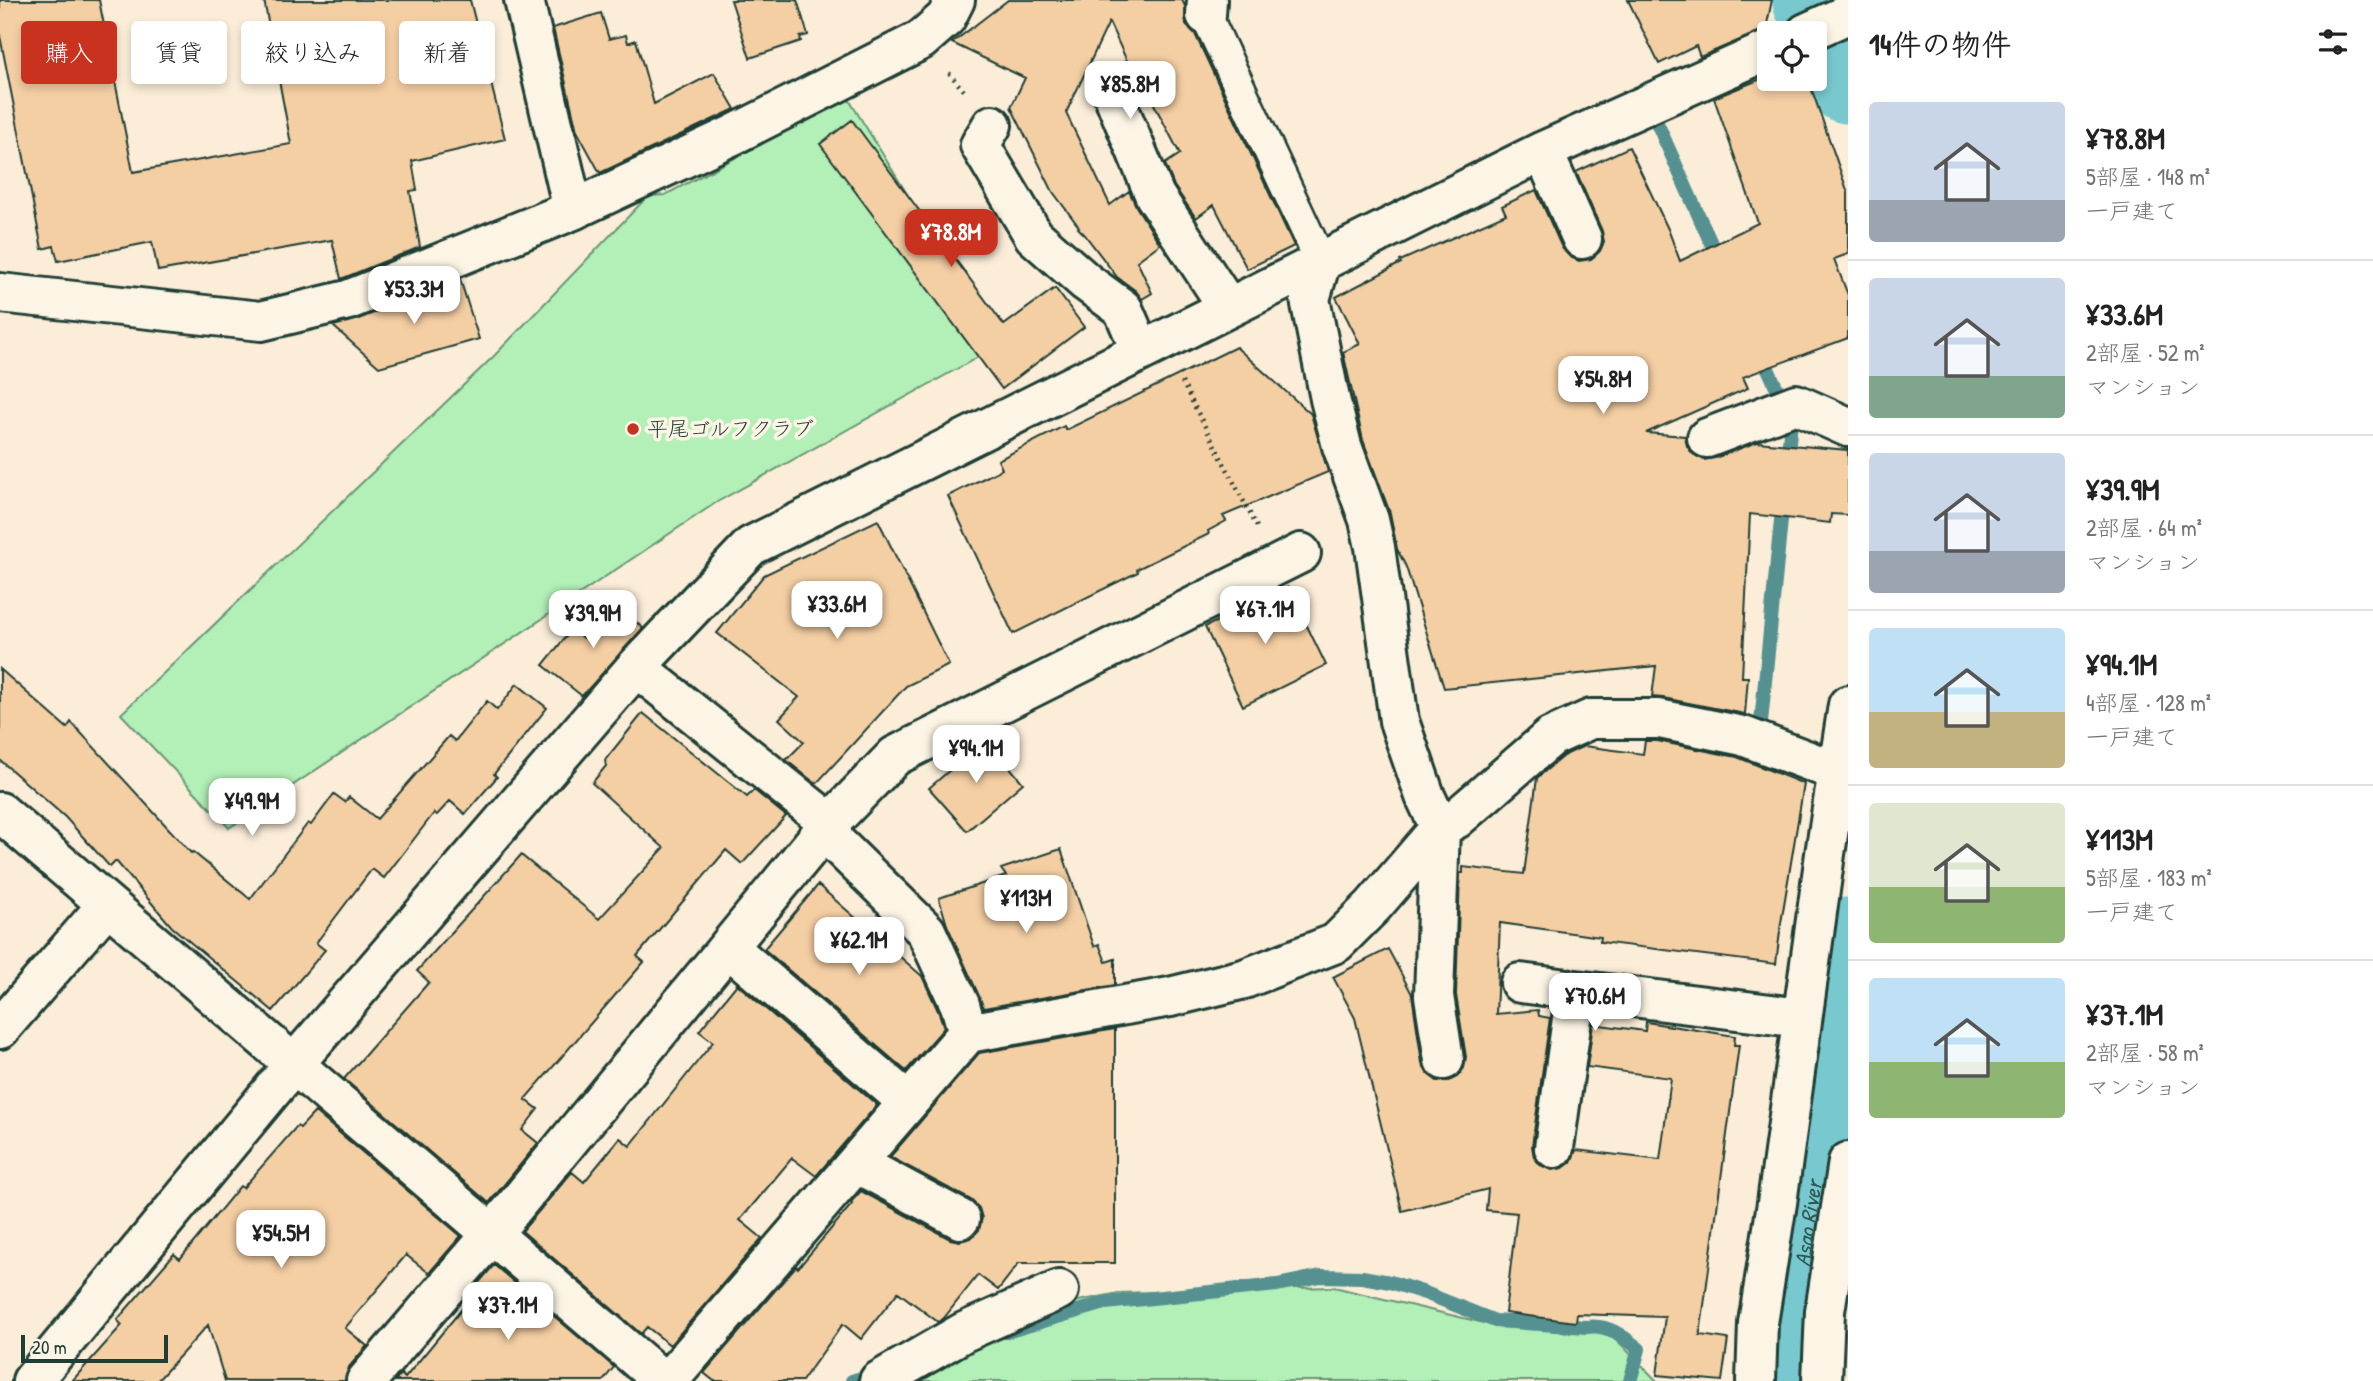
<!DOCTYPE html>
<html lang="ja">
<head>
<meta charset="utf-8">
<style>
	body { margin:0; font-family:"Patrick Hand","Klee One",sans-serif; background:#f2f2f2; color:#222; height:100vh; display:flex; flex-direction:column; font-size:26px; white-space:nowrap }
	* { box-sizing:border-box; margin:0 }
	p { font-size:23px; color:#767676 }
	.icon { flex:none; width:38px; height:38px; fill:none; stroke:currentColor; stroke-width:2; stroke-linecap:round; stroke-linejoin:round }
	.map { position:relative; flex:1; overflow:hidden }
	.drawer { display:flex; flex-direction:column; background:#fff; width:525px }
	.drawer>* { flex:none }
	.banner { position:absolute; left:21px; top:21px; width:665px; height:63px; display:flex; gap:14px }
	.fabs { position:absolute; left:1757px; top:21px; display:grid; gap:14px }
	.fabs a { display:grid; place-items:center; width:70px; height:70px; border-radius:7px; background:#fff; box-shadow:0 4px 10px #0003; font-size:35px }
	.scale { position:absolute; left:21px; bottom:18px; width:147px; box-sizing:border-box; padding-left:7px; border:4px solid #1f3d34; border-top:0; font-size:19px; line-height:24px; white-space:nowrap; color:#1f3d34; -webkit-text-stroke:5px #fcf5e5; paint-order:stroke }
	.price { position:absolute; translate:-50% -60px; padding:0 16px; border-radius:14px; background:#fff; color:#222; font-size:23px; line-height:46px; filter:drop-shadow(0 2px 4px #0008) }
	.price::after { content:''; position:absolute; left:50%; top:42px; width:21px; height:16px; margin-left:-10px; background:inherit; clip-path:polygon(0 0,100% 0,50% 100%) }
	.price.current { background:#c8321e; color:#fff }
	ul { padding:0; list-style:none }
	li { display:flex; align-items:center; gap:21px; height:175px; padding:0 21px }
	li+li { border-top:2px solid #e0e0e0 }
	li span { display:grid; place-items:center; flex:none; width:196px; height:140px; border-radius:7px; color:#555 }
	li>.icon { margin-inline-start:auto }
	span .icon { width:84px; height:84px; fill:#fffc; stroke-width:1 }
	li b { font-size:30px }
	h2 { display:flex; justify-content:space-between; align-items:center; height:84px; padding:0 21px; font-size:30px }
	.tag { padding:0 24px; border-radius:7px; background:#fff; box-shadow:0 4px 10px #0003; font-size:24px; line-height:63px }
	.tag.current { background:#c8321e; color:#fff }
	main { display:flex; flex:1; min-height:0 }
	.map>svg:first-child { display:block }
</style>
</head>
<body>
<main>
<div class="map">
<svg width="1848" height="1381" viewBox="0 0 1848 1381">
	<rect width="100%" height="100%" fill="#fbedd8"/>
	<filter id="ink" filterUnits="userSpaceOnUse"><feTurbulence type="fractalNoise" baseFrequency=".0143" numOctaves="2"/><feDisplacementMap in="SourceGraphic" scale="14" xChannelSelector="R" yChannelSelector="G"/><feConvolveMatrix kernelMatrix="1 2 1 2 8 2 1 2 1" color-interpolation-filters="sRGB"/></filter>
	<g filter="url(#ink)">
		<path fill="#b2f0b7" stroke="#689676" stroke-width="2" d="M 848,98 L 1000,345 L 717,502 L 229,828 L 121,714 L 494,356 L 648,196 L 665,195 Z
			M 1334,1287 L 1484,1323 L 1606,1329 L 1657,1381 L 914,1381 L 1048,1307 L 1119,1293 Z"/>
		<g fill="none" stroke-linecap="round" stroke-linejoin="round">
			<path stroke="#549191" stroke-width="14" d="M 1658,125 L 1719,261
				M 1761,353 L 1779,393
				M 1787,463 L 1791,422
				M 1761,722 L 1783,500
				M 1006,1332 L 1105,1303 L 1277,1285 L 1321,1276 L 1362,1277 L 1390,1282 L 1425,1293 L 1495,1321 L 1587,1327 C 1608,1324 1623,1336 1639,1349 L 1630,1381
				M 852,1381 L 877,1373"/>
			<g stroke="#78c9cf" stroke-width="89">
				<path d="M 1817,0 L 1829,23 L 1848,79"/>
				<path id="s1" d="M 1788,1381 L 1795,1316 L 1848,942"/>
			</g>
		</g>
		<path fill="#f5cfa4" stroke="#1f3d34" stroke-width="2" d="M 0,0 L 99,0 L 133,172 L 291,144 L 264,0 L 470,0 L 505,139 L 412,161 L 417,190 L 410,191 L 420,247 L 341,279 L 332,240 L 158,271 L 152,242 L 58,261 L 54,246 L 42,249 L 0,36 Z
			M 731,0 L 797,0 L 808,35 L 800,37 L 801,41 L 750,58 Z
			M 1008,0 L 1182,0 L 1185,6 L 1186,24 L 1195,34 L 1294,246 L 1247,269 L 1214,205 L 1196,218 L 1174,186 L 1165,164 L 1180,154 L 1144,85 L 1139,87 L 1109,22 L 1066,113 L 1110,205 L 1129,191 L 1137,208 L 1160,244 L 1137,261 L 1152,293 L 1142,299 L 1136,291 L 1117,277 L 1085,235 L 1078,228 L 1079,227 L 1053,192 L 1011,107 L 1025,78 L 952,43 Z
			M 1628,0 L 1772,0 L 1766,29 L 1700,57 L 1696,46 L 1659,64 Z
			M 601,13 L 609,39 L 626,35 L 628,43 L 636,40 L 654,104 L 714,73 L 735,109 L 600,173 L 577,131 L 553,28 Z
			M 1761,79 L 1808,79 L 1848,193 L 1848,254 L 1834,259 L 1848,295 L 1848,338 L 1743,377 L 1748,388 L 1646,433 L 1685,436 L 1687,446 L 1693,454 L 1704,460 L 1715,458 L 1757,442 L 1848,450 L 1848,515 L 1831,514 L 1830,523 L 1750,514 L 1742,677 L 1748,677 L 1745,714 L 1663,698 L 1652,697 L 1656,666 L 1444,688 L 1406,567 L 1397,549 L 1390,513 L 1363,440 L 1343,352 L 1360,344 L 1336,297 L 1401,263 L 1400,261 L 1506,214 L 1502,206 L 1536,190 L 1562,248 L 1570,257 L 1579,261 L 1591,259 L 1600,251 L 1604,242 L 1602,231 L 1576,172 L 1629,147 L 1668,229 L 1680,261 L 1758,223 L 1714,98 Z
			M 852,120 L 1004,325 L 1055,288 L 1084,327 L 1002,389 L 820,144 Z
			M 460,279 L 479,339 L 379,367 L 333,326 L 356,320 Z
			M 1236,347 L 1311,414 L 1328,472 L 1223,516 L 1226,521 L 1208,531 L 1209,534 L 1137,569 L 1138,572 L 1013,634 L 948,496 L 1002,469 L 998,460 L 1064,426 L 1066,430 Z
			M 878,520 L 949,665 L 906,686 L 816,784 L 786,760 L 804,742 L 779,719 L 799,697 L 717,633 L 764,575 Z
			M 1288,587 L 1326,665 L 1243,706 L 1205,627 Z
			M 612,602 L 643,628 L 582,696 L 543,665 L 572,629 L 583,638 Z
			M 0,669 L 67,728 L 71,722 L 191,853 L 193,852 L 250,899 L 308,823 L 311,825 L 334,794 L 345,802 L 349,797 L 377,819 L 449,736 L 455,741 L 487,701 L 497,710 L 517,684 L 547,708 L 494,774 L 497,777 L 465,814 L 450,801 L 437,815 L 434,813 L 384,878 L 372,869 L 316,943 L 325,950 L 273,1011 L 172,927 L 116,861 L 110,867 L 65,817 L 0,760 Z
			M 643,713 L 747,797 L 754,790 L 786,816 L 742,864 L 726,850 L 637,956 L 644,962 L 525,1099 L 538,1109 L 522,1130 L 538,1143 L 489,1203 L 344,1079 L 429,982 L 417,971 L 521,855 L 599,919 L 664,848 L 592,783 L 606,766 L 605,760 Z
			M 986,739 L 1023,783 L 967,831 L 929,788 Z
			M 1645,741 L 1657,741 L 1737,757 L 1804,784 L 1781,923 L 1776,964 L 1600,942 L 1601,937 L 1500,923 L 1496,1014 L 1538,1010 L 1539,1016 L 1550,1018 L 1532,1146 L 1534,1157 L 1540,1165 L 1552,1170 L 1563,1168 L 1571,1162 L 1576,1150 L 1660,1160 L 1671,1078 L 1587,1067 L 1593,1024 L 1645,1031 L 1646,1022 L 1735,1036 L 1734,1045 L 1739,1045 L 1700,1335 L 1728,1339 L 1722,1381 L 1657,1375 L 1665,1317 L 1577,1314 L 1576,1322 L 1505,1313 L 1517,1213 L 1486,1210 L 1488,1189 L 1402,1211 L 1355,1018 L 1333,977 L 1388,949 L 1412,994 L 1422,1063 L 1427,1073 L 1437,1081 L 1448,1081 L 1457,1077 L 1464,1068 L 1466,1057 L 1456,995 L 1460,873 L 1463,873 L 1463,867 L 1524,874 L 1537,778 L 1563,756 L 1584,746 L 1643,754 Z
			M 1061,849 L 1094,946 L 1099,944 L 1106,962 L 1115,959 L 1115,985 L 984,1008 L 947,925 L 939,898 L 1006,876 L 1001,869 Z
			M 818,885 L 922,976 L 939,1013 L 944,1028 L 906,1071 L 764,949 Z
			M 737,984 L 877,1105 L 816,1176 L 792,1158 L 767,1188 L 740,1220 L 762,1238 L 670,1345 L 647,1327 L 641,1334 L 522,1231 L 572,1172 L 584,1182 L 620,1138 L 630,1146 L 713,1042 L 699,1031 Z
			M 1115,1029 L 1115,1263 L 1019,1263 L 998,1290 L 978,1275 L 944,1318 L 938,1322 L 898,1292 L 861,1339 L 843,1324 L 802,1381 L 714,1381 L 704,1373 L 796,1266 L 798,1268 L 852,1204 L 850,1203 L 861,1191 L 950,1239 L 960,1241 L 971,1238 L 979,1230 L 982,1218 L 979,1208 L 971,1200 L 890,1157 L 979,1053 Z
			M 315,1112 L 461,1236 L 429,1273 L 406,1255 L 345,1328 L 367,1346 L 349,1367 L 345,1381 L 225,1381 L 208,1325 L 157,1381 L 72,1381 L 122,1325 L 117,1320 L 174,1254 L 180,1259 L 240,1186 L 243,1188 L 297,1126 L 300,1128 Z
			M 494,1265 L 614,1367 L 603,1381 L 395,1381 L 401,1374 L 405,1378 L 466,1304 L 463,1301 Z"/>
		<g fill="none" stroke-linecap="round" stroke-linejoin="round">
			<g stroke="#1f3d34" stroke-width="35">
				<path id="service" d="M 1206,15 L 1321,262"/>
			</g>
			<g stroke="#1f3d34" stroke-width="44">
				<path id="minor" d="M 524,0 L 573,210
					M 1206,15 L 1207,0
					M 1806,33 L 1848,14
					M 1115,99 L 1155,196 L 1228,307
					M 992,125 L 980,145 L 1034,236 L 1086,282 L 1123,309 L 1141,351
					M 1543,151 L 1582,239
					M 1321,262 L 1310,299 L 1330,399 L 1342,446 L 1369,520 L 1375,547 L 1399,721 L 1425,796 L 1440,828 L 1434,996 L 1444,1060
					M 0,293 L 261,321 L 348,300 L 573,210 L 733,135 L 921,40 L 946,18 L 955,0
					M 1707,438 L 1796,404 L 1848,427
					M 636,667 L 830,823 L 834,841 L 926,931 L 960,1005 L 968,1033
					M 0,812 L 663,1381
					M 728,947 L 908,1102
					M 1520,983 L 1576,990
					M 0,1029 L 107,905
					M 1554,1148 L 1576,990 L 1802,1018
					M 856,1163 L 960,1219
					M 32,1381 L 294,1064 L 636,667 L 751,546 L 1543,151 L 1769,50
					M 366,1381 L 492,1234 L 830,823 L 895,756 L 1301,553
					M 668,1381 L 968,1033 L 1170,997 L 1244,979 L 1336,943 L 1373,906 L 1440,828 L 1456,819 L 1551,737 L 1591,719 L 1659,719 L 1743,736 L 1838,772
					M 879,1381 L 964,1332 L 1059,1290
					M 1756,1381 L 1758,1323 L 1777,1203 L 1825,854 L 1848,705
					M 1822,1381 L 1825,1311 L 1848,1162"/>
			</g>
			<path stroke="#1f3d34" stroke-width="4.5" stroke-dasharray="2 5" stroke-linecap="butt" d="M 949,73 L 964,91
				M 1182,382 L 1257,527"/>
			<use href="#service" stroke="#fcf5e5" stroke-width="30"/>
			<use href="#minor" stroke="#fcf5e5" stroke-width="38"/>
		</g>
	</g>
	<circle fill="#c8321e" stroke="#fcf5e5" stroke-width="2.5" cx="633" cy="429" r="7"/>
	<g text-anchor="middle" stroke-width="7" stroke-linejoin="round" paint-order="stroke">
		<g font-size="21" fill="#1f3d34" stroke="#fcf5e5" text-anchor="start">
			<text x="647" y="436">平尾ゴルフクラブ</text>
		</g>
		<g font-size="23" font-style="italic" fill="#315953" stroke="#fcf5e5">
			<text dy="8" stroke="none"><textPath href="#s1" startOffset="159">Asao River</textPath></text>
		</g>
	</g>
</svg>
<div class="fabs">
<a><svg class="icon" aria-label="locate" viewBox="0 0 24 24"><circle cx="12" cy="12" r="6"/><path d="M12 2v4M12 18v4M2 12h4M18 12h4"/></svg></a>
</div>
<div class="scale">20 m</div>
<b class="price" style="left:1130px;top:121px">¥85.8M</b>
<b class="price current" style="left:951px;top:269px">¥78.8M</b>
<b class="price" style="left:414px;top:326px">¥53.3M</b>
<b class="price" style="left:1603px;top:416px">¥54.8M</b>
<b class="price" style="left:837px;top:641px">¥33.6M</b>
<b class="price" style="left:1265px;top:646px">¥67.1M</b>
<b class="price" style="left:593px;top:650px">¥39.9M</b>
<b class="price" style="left:976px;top:785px">¥94.1M</b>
<b class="price" style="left:252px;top:838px">¥49.9M</b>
<b class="price" style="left:1026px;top:935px">¥113M</b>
<b class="price" style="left:859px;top:977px">¥62.1M</b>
<b class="price" style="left:1595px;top:1033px">¥70.6M</b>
<b class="price" style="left:281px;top:1270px">¥54.5M</b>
<b class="price" style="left:508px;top:1342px">¥37.1M</b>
<div class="banner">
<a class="tag current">購入</a>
<a class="tag">賃貸</a>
<a class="tag">絞り込み</a>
<a class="tag">新着</a>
</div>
</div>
<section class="drawer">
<h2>14件の物件<svg class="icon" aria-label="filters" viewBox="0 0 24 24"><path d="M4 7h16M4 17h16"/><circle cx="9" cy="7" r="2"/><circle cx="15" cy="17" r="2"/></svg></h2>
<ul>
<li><span style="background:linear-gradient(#c9d6e8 70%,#9aa5b1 0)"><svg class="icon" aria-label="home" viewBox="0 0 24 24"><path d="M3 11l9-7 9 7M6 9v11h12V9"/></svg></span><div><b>¥78.8M</b><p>5部屋 · 148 m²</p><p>一戸建て</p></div></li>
<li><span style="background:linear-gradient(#c9d6e8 70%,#7fa58c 0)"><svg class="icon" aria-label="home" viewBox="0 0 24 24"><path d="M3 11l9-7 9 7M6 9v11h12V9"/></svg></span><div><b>¥33.6M</b><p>2部屋 · 52 m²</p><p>マンション</p></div></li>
<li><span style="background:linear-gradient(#c9d6e8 70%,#9aa5b1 0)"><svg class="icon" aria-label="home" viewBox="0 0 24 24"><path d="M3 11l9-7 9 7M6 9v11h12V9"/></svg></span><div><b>¥39.9M</b><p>2部屋 · 64 m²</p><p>マンション</p></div></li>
<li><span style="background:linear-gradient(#bfe0f5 60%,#c2b280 0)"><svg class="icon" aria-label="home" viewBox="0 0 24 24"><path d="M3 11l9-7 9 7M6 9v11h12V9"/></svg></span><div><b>¥94.1M</b><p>4部屋 · 128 m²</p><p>一戸建て</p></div></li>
<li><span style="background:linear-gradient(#dfe7d0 60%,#8fb573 0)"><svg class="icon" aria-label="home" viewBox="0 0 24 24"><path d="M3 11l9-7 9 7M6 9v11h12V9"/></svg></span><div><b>¥113M</b><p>5部屋 · 183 m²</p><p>一戸建て</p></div></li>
<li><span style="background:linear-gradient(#bfe0f5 60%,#8fb573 0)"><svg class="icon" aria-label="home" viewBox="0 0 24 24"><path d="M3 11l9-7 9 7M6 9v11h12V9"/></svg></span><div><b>¥37.1M</b><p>2部屋 · 58 m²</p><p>マンション</p></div></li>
</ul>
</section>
</main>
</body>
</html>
